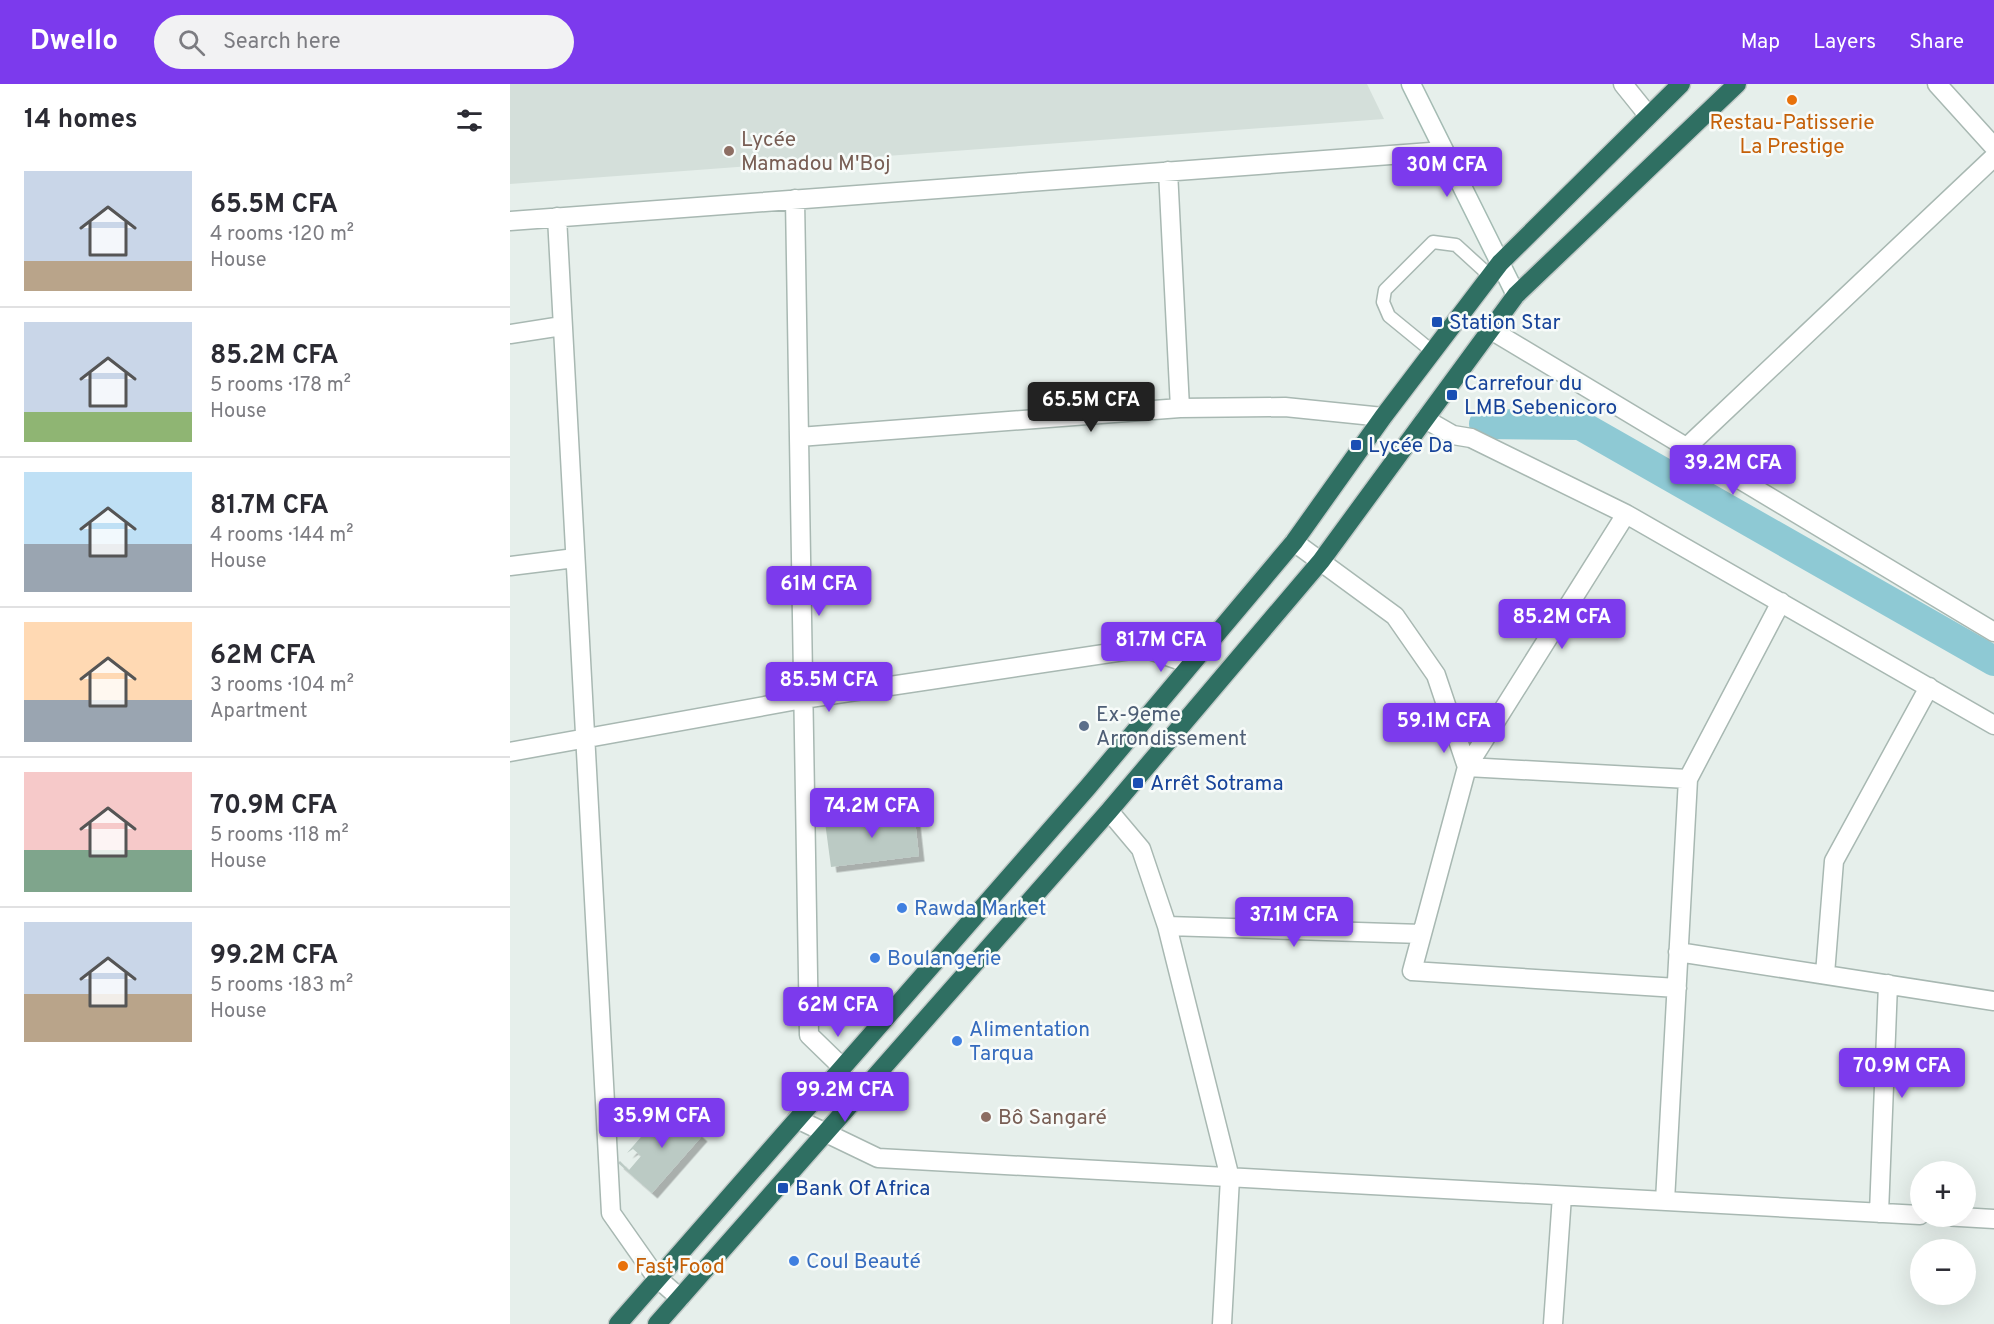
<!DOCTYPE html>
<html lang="en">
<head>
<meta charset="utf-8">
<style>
	body { margin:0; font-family:Overpass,sans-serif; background:#f2f2f3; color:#2b2b33; height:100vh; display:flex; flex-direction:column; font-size:22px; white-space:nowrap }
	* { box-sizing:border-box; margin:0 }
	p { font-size:20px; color:#7c7c81 }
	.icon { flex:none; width:33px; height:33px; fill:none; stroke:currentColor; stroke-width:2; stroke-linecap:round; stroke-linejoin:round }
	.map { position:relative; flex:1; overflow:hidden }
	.side { display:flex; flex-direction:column; background:#fff; width:510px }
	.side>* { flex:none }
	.tools { position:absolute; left:1400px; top:1077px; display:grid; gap:12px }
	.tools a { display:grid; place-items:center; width:66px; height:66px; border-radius:50%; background:#fff; box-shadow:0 6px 24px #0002; font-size:30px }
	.price { position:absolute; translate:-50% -51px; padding:0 14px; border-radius:6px; background:#7c3aed; color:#fff; font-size:20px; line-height:39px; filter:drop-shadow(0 2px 3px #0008) }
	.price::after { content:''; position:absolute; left:50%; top:36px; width:18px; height:14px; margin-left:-9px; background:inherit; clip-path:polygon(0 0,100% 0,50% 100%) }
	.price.selected { background:#222; color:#fff }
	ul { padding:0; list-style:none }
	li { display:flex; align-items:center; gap:18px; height:150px; padding:0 24px }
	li+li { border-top:2px solid #e1e1e2 }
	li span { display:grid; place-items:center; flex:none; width:168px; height:120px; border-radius:0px; color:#555 }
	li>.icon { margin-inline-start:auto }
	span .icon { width:72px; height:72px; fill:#fffc; stroke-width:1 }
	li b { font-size:26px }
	h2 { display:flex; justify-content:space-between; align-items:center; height:72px; padding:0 24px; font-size:26px }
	header { display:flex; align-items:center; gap:36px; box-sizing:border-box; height:84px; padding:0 30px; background:#7c3aed; color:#fff }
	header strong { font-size:28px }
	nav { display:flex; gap:33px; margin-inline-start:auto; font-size:21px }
	.search { width:420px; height:54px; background:#f2f2f3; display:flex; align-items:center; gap:15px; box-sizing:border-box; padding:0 21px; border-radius:33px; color:#7c7c81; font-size:22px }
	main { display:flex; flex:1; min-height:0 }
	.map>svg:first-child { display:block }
</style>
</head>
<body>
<header>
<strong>Dwello</strong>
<div class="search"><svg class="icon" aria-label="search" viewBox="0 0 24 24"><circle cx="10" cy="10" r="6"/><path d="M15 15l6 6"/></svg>Search here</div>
<nav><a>Map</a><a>Layers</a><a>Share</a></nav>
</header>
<main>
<section class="side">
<h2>14 homes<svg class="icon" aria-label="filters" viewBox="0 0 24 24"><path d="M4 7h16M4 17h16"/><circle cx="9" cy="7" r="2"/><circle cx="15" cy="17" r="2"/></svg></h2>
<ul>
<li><span style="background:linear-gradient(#c9d6e8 75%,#b9a48a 0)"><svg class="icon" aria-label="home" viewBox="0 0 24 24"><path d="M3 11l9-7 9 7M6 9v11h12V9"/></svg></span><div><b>65.5M CFA</b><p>4 rooms · 120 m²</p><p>House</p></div></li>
<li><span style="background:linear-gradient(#c9d6e8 75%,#8fb573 0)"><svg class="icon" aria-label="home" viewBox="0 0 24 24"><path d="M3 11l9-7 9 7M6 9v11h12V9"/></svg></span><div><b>85.2M CFA</b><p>5 rooms · 178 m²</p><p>House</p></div></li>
<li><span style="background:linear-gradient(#bfe0f5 60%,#9aa5b1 0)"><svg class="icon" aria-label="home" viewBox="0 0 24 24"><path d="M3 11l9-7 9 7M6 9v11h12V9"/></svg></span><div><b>81.7M CFA</b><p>4 rooms · 144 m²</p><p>House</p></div></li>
<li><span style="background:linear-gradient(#ffd9b3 65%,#9aa5b1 0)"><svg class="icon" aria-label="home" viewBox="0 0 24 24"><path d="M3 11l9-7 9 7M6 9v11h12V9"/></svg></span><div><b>62M CFA</b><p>3 rooms · 104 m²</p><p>Apartment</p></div></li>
<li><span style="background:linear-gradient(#f6c9c9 65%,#7fa58c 0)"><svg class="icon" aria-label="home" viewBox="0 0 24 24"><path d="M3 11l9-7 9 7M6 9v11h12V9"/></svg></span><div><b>70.9M CFA</b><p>5 rooms · 118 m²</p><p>House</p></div></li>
<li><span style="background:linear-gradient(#c9d6e8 60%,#b9a48a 0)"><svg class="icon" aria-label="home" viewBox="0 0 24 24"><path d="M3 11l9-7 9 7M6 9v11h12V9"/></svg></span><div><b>99.2M CFA</b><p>5 rooms · 183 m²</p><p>House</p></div></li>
</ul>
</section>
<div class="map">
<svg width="1484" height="1240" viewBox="0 0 1484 1240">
	<defs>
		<filter id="shadow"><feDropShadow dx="5.5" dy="5.5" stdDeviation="0" flood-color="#0004"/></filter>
	</defs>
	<rect width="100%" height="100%" fill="#e6efeb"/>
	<path fill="#d4dfda" d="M 0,0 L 857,0 L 874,35 L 0,100 Z"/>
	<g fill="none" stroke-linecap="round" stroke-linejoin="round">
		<path stroke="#8ec9d4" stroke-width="30" d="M 974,340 L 1070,341 L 1484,577"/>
	</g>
	<path fill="#bbcac4" filter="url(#shadow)" d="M 404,727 L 409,772 L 321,783 L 315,738 Z
		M 158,1022 L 192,1052 L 142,1109 L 108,1079 L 110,1077 L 119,1086 L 131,1072 L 123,1065 L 117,1069 Z"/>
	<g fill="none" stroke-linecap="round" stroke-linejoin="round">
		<g stroke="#a8b8b2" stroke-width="15">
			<path id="lane" d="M 923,268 L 879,232 L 873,218 L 875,206 L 923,158 L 946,161 L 980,192"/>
		</g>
		<g stroke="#a8b8b2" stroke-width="21">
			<path id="street" d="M 1113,0 L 1138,31
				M 1427,0 L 1484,63
				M 658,87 L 670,324
				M 285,115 L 299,951 L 333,984
				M 47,133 L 101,1129 L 146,1193 L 170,1214
				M 0,137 L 934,67
				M 981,246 L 1484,548
				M 0,250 L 52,242
				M 915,335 L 943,351 L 961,354 L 1116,430 L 1484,641
				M 289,353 L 670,324 L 775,323 L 873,333
				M 1177,363 L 1484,73
				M 1116,430 L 957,683 L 902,887 L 1167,904
				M 784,458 L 885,532 L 926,591 L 957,683 L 1178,695
				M 0,482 L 65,474
				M 0,668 L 293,615 L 634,564 L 680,580
				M 599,727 L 631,765 L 657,842 L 720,1094 L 712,1240
				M 657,842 L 912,850
				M 1168,868 L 1484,917
				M 1315,890 L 1324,777 L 1419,603
				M 287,1035 L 368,1074 L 1410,1131
				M 1155,1117 L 1178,695 L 1271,518
				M 1369,1129 L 1378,900
				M 1433,1132 L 1484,1135
				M 1043,1240 L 1052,1112"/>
		</g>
		<g stroke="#a4bbb3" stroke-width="21">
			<path id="secondary" d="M 901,0 L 1006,211"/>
		</g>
		<g stroke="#c2cac8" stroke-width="21">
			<path id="highway" d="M 108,1240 L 578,703 L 784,458 L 873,333 L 990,179 L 1171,0
				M 147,1240 L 599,727 L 811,477 L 1006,211 L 1227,0"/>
		</g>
		<use href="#lane" stroke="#fff" stroke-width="12"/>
		<use href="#street" stroke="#fff" stroke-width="18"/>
		<use href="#secondary" stroke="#fff" stroke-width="18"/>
		<use href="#highway" stroke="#2f6f62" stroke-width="18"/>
	</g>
	<g fill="#e8710a" stroke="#f7fbf9" stroke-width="2">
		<circle cx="1282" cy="16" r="6"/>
		<circle cx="113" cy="1182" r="6"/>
	</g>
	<g fill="#8d6e63" stroke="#f7fbf9" stroke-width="2">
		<circle cx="219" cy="67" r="6"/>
		<circle cx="476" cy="1033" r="6"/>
	</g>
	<g fill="#1a4fb4" stroke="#f7fbf9" stroke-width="2">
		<rect x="921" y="232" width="12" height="12" rx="3"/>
		<rect x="936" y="305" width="12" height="12" rx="3"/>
		<rect x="840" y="355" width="12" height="12" rx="3"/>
		<rect x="622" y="693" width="12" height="12" rx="3"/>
		<rect x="267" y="1098" width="12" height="12" rx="3"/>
	</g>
	<circle fill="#5c6f8a" stroke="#f7fbf9" stroke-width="2" cx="574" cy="642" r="6"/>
	<g fill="#3f7fe0" stroke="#f7fbf9" stroke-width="2">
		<circle cx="392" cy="824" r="6"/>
		<circle cx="365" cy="874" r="6"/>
		<circle cx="447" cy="957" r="6"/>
		<circle cx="284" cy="1177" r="6"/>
	</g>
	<g text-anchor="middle" stroke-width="5" stroke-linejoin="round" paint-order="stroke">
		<g font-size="21" fill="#c56008" stroke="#f7fbf9">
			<text x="1282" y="45">Restau-Patisserie<tspan x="1282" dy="24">La Prestige</tspan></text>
			<text x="125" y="1189" text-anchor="start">Fast Food</text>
		</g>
		<g font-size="21" fill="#785e54" stroke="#f7fbf9" text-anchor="start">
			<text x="231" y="62">Lycée<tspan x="231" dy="24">Mamadou M'Boj</tspan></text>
			<text x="488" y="1040">Bô Sangaré</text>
		</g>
		<g font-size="21" fill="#164399" stroke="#f7fbf9" text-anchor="start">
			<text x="939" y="245">Station Star</text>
			<text x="954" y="306">Carrefour du<tspan x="954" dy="24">LMB Sebenicoro</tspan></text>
			<text x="858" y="368">Lycée Da</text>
			<text x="640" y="706">Arrêt Sotrama</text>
			<text x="285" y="1111">Bank Of Africa</text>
		</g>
		<g font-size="21" fill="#4e5e75" stroke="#f7fbf9" text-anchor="start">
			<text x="586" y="637">Ex-9eme<tspan x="586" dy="24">Arrondissement</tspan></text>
		</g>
		<g font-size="21" fill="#366cbe" stroke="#f7fbf9" text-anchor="start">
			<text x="404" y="831">Rawda Market</text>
			<text x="377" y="881">Boulangerie</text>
			<text x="459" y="952">Alimentation<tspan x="459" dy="24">Tarqua</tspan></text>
			<text x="296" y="1184">Coul Beauté</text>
		</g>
	</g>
</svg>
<div class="tools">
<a>+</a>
<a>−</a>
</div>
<b class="price" style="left:937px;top:114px">30M CFA</b>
<b class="price selected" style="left:581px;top:349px">65.5M CFA</b>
<b class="price" style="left:1223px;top:412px">39.2M CFA</b>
<b class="price" style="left:309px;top:533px">61M CFA</b>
<b class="price" style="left:1052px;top:566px">85.2M CFA</b>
<b class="price" style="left:651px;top:589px">81.7M CFA</b>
<b class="price" style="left:319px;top:629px">85.5M CFA</b>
<b class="price" style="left:934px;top:670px">59.1M CFA</b>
<b class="price" style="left:362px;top:755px">74.2M CFA</b>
<b class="price" style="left:784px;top:864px">37.1M CFA</b>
<b class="price" style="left:328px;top:954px">62M CFA</b>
<b class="price" style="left:1392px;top:1015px">70.9M CFA</b>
<b class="price" style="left:335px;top:1039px">99.2M CFA</b>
<b class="price" style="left:152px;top:1065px">35.9M CFA</b>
</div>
</main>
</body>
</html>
